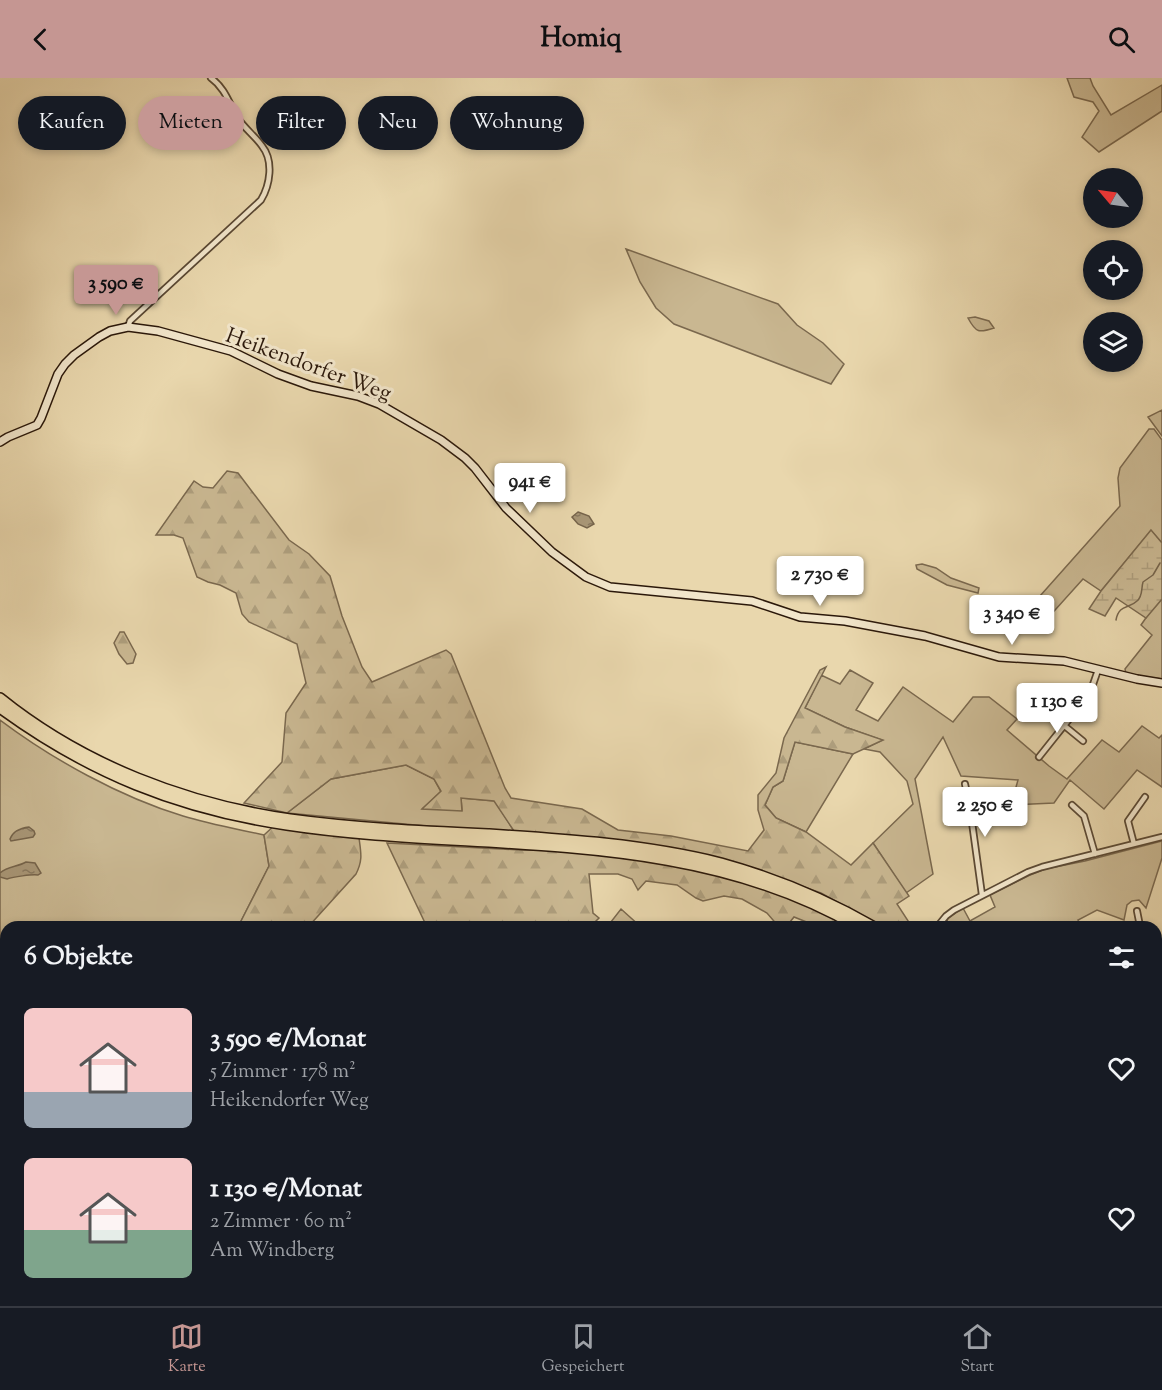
<!DOCTYPE html>
<html lang="de">
<head>
<meta charset="utf-8">
<style>
	body { margin:0; font-family:"Sorts Mill Goudy",serif; background:#242831; color:#f1f3f6; height:100vh; display:flex; flex-direction:column; font-size:22px; white-space:nowrap }
	* { box-sizing:border-box; margin:0 }
	p { font-size:20px; color:#9ea1a6 }
	.icon { flex:none; width:33px; height:33px; fill:none; stroke:currentColor; stroke-width:2; stroke-linecap:round; stroke-linejoin:round }
	.map { position:relative; flex:1; overflow:hidden }
	.sheet { position:absolute; left:0px; top:843px; width:1162px; height:386px; display:flex; flex-direction:column; background:#171b24; border-radius:18px 18px 0 0; box-shadow:0 3px 9px #0003 }
	.sheet>* { flex:none }
	.hud { position:absolute; left:18px; top:18px; width:600px; height:54px; display:flex; gap:12px }
	.needle { width:39px; rotate:299deg }
	.buttons { position:absolute; left:1083px; top:90px; display:grid; gap:12px }
	.buttons a { display:grid; place-items:center; width:60px; height:60px; border-radius:50%; background:#171b24; box-shadow:0 3px 9px #0003; font-size:30px }
	.price { position:absolute; translate:-50% -51px; padding:0 14px; border-radius:6px; background:#fff; color:#222; font-size:20px; line-height:39px; filter:drop-shadow(0 2px 3px #0008) }
	.price::after { content:''; position:absolute; left:50%; top:36px; width:18px; height:14px; margin-left:-9px; background:inherit; clip-path:polygon(0 0,100% 0,50% 100%) }
	.price.on { background:#c59692; color:#111 }
	ul { padding:0; list-style:none }
	li { display:flex; align-items:center; gap:18px; height:150px; padding:0 24px }
	li span { display:grid; place-items:center; flex:none; width:168px; height:120px; border-radius:9px; color:#555 }
	li>.icon { margin-inline-start:auto }
	span .icon { width:72px; height:72px; fill:#fffc; stroke-width:1 }
	li b { font-size:26px }
	h2 { display:flex; justify-content:space-between; align-items:center; height:72px; padding:0 24px; font-size:26px }
	.tag { padding:0 21px; border-radius:27px; background:#171b24; box-shadow:0 3px 9px #0003; font-size:21px; line-height:54px }
	.tag.on { background:#c59692; color:#111 }
	header { display:flex; justify-content:space-between; align-items:center; height:78px; padding:0 24px; background:#c59692; color:#111; font-size:27px; font-weight:700 }
	.tab-bar { display:flex; justify-content:space-around; align-items:center; height:84px; border-top:2px solid #363941; background:#171b24; font-size:16px; color:#9ea1a6 }
	.tab-bar a { display:grid; justify-items:center; gap:3px }
	.tab-bar .on { color:#c59692 }
	.map>svg:first-child { display:block }
</style>
</head>
<body>
<header><svg class="icon" aria-label="back" viewBox="0 0 24 24"><path d="M15 5l-7 7 7 7"/></svg>Homiq<svg class="icon" aria-label="search" viewBox="0 0 24 24"><circle cx="10" cy="10" r="6"/><path d="M15 15l6 6"/></svg></header>
<div class="map">
<svg width="1162" height="1228" viewBox="0 0 1162 1228">
	<defs>
		<pattern id="forest-firs" width="22" height="20" patternUnits="userSpaceOnUse" patternTransform="scale(1.5)"><rect width="22" height="20" fill="#c9b791"/><path d="M5 1l3.5 6h-7zM16 11l3.5 6h-7z" fill="#ad9d7c"/></pattern>
		<pattern id="wetland-marsh" width="20" height="14" patternUnits="userSpaceOnUse" patternTransform="scale(1.5)"><rect width="20" height="14" fill="#c9b791"/><path d="M1 5h8M5 5V1M11 12h8M15 12V8" fill="none" stroke="#ad9d7c"/></pattern>
		<pattern id="park-crowns" width="20" height="18" patternUnits="userSpaceOnUse" patternTransform="scale(1.5)"><rect width="20" height="18" fill="#c9b791"/><path d="M2 6a3 3 0 1 1 6 0M12 15a3 3 0 1 1 6 0" fill="none" stroke="#ad9d7c"/></pattern>
		<pattern id="water-ripples" width="26" height="14" patternUnits="userSpaceOnUse" patternTransform="scale(1.5)"><rect width="26" height="14" fill="#a89676"/><path d="M2 4q2-2 4 0t4 0M15 11q2-2 4 0t4 0" fill="none" stroke="#89795f"/></pattern>
	</defs>
	<rect width="100%" height="100%" fill="#e9d7ad"/>
	<filter id="stains"><feTurbulence type="fractalNoise" baseFrequency=".00333" numOctaves="4"/><feColorMatrix values="0 0 0 0 .2 0 0 0 0 .09 0 0 0 0 .02 0 0 0 .5 -.17"/></filter>
	<radialGradient id="worn" r=".72"><stop offset=".6" stop-color="#630" stop-opacity="0"/><stop offset="1" stop-color="#630" stop-opacity=".3"/></radialGradient>
	<path fill="#c9b791" stroke="#7a684e" stroke-width="1.5" d="M 1067,0 L 1090,0 L 1093,8 L 1111,37 L 1162,7 L 1162,33 L 1099,74 L 1082,59 L 1099,33 L 1093,24 L 1074,19 Z
		M 626,171 L 778,226 L 797,247 L 823,265 L 844,286 L 831,306 L 674,246 L 656,230 L 640,204 Z
		M 975,239 L 989,243 L 994,250 C 979,255 976,255 968,240 Z
		M 1162,332 L 1162,358 L 1148,339 Z
		M 1149,351 L 1154,351 L 1162,362 L 1162,465 L 1151,453 L 1101,513 L 1083,501 L 1047,541 L 1032,527 L 1120,428 L 1118,400 L 1120,390 Z
		M 922,486 L 936,490 L 951,500 L 979,510 L 978,515 L 947,507 L 917,491 L 916,487 Z
		M 1162,521 L 1162,601 L 1126,596 L 1125,591 L 1152,557 L 1141,547 L 1150,534 Z
		M 850,592 L 873,605 L 856,632 L 878,643 L 903,609 L 953,644 L 973,619 L 989,619 L 1017,641 L 1007,652 L 1049,688 L 1067,701 L 1102,662 L 1119,674 L 1142,648 L 1159,660 L 1162,657 L 1162,709 L 1137,692 L 1104,731 L 1070,702 L 1054,725 L 1011,727 L 1018,702 L 961,698 L 943,659 L 915,701 L 933,796 L 906,815 L 873,765 L 913,726 L 907,703 L 880,674 L 864,671 L 882,662 L 845,649 L 805,630 L 821,597 L 840,606 Z
		M 0,642 C 52,681 120,719 183,738 C 209,746 237,751 264,757 L 269,788 L 238,849 L 209,849 L 202,845 L 196,849 L 6,849 L 6,934 L 0,930 Z
		M 795,664 L 853,676 L 806,754 L 776,740 L 765,727 L 773,709 L 783,703 Z
		M 406,687 L 434,701 L 441,714 L 423,730 L 462,732 L 461,720 L 495,723 L 514,753 L 426,748 L 287,735 L 331,701 Z
		M 1162,763 L 1162,780 L 1146,830 L 1139,822 L 1132,823 L 1127,827 L 1124,842 L 1097,832 L 1078,842 L 1082,849 L 945,849 L 948,840 L 963,830 L 970,843 L 995,829 L 990,817 L 1030,797 L 1045,791 L 1085,783 Z
		M 621,831 L 641,849 L 607,849 Z
		M 538,1222 L 615,1222 L 622,1226 L 622,1228 L 538,1228 Z
		M 664,1223 L 703,1223 L 703,1228 L 662,1228 Z
		M 1091,1223 L 1133,1223 L 1135,1228 L 1092,1228 Z"/>
	<path fill="url(#forest-firs)" stroke="#7a684e" stroke-width="1.5" d="M 227,393 L 238,395 L 289,462 L 309,476 L 330,498 L 342,538 L 362,589 L 372,604 L 446,572 L 451,576 L 505,710 L 511,720 L 582,731 L 618,752 L 671,758 L 748,773 L 764,752 L 758,732 L 758,717 L 776,695 L 784,660 L 820,592 L 826,589 L 805,630 L 845,649 L 883,662 L 853,676 L 795,664 L 783,703 L 773,709 L 765,727 L 776,740 L 806,754 L 851,787 L 873,765 L 909,818 L 897,826 L 910,846 L 915,849 L 882,849 L 821,815 L 759,793 L 514,753 L 494,723 L 461,720 L 462,733 L 422,731 L 441,713 L 434,701 L 406,687 L 331,701 L 287,735 L 244,725 L 282,684 L 286,635 L 306,605 L 297,566 L 249,544 L 242,536 L 236,515 L 220,507 L 208,504 L 197,499 L 183,460 L 174,457 L 156,457 L 194,403 L 203,409 L 213,410 Z
		M 120,554 L 124,554 L 136,576 L 133,585 L 127,586 L 119,576 L 114,565 Z
		M 275,747 L 359,760 C 361,775 363,782 356,796 L 308,849 L 238,849 L 269,788 L 264,757 Z
		M 387,765 L 520,772 L 587,773 L 683,787 L 781,815 L 852,849 L 819,849 L 794,839 L 786,849 L 779,849 L 767,835 L 742,821 L 724,818 L 703,823 L 696,820 L 677,807 L 646,803 L 638,812 L 632,801 L 618,796 L 589,796 L 593,835 L 599,840 L 595,844 L 601,849 L 427,849 Z
		M 0,1018 C 11,1032 6,1070 6,1089 L 0,1087 Z
		M 350,1223 L 538,1222 L 538,1228 L 348,1228 Z"/>
	<path fill="url(#wetland-marsh)" stroke="#7a684e" stroke-width="1.5" d="M 1151,452 L 1162,465 L 1162,521 L 1146,540 L 1116,520 L 1105,538 L 1089,531 L 1101,513 Z
		M 0,1087 L 6,1089 L 6,1134 L 0,1131 Z
		M 1011,1223 L 1091,1223 L 1092,1228 L 1008,1228 Z"/>
	<path fill="url(#park-crowns)" stroke="#7a684e" stroke-width="1.5" d="M 703,1223 L 791,1223 L 794,1228 L 703,1228 Z"/>
	<path fill="url(#water-ripples)" stroke="#76644b" stroke-width="1.5" d="M 578,434 L 589,438 L 594,446 L 587,450 L 578,446 L 572,439 Z
		M 29,749 L 34,753 L 35,756 L 33,759 L 11,763 L 10,761 C 13,753 21,750 29,749 Z
		M 26,784 L 35,785 L 41,795 L 38,797 C 32,796 13,799 7,801 L 0,799 L 0,795 C 7,788 18,789 26,784 Z"/>
	<g fill="none" stroke-linecap="round" stroke-linejoin="round">
		<path stroke="#76644b" stroke-width="1.5" d="M 1116,542 C 1119,526 1129,531 1137,523 C 1143,518 1141,511 1143,504 L 1153,497 L 1160,485"/>
		<g stroke="#5a4833" stroke-width="8">
			<path id="street" d="M 128,249 L 130,243 L 261,122 C 270,107 274,83 262,68 C 255,58 244,50 237,39 C 229,25 225,10 211,0
				M 1044,631 L 1083,663
				M 1039,679 L 1090,615 L 1098,592
				M 965,706 L 970,730 L 982,817
				M 1072,727 L 1084,738 L 1095,776
				M 1134,766 L 1128,743 L 1145,719
				M 937,849 L 946,838 L 954,832 L 1028,794 L 1042,789 L 1162,759
				M 1137,849 L 1139,843 L 1137,833
				M 1156,964 L 1162,967
				M 1156,987 L 1162,978
				M 1156,1045 L 1162,1051
				M 1156,1074 L 1162,1069
				M 0,1183 L 6,1187
				M 72,1222 L 82,1228
				M 851,1222 L 854,1228
				M 15,1228 L 18,1222
				M 259,1228 L 261,1222
				M 316,1228 L 319,1222
				M 624,1228 L 626,1222
				M 859,1228 L 867,1222"/>
		</g>
		<g stroke="#2b180a" stroke-width="10">
			<path id="secondary" d="M 0,364 L 8,359 L 37,347 L 41,340 L 58,296 L 65,286 L 74,277 L 99,259 L 110,253 L 128,249 L 158,253 L 231,273 L 278,296 L 311,308 L 358,318 L 379,326 L 441,362 L 465,380 L 475,390 L 506,430 L 552,474 L 586,499 L 610,509 L 752,523 L 800,539 L 845,543 L 925,558 L 999,579 L 1064,583 L 1137,601 L 1162,605
				M 0,940 L 6,944
				M 188,1228 L 189,1222"/>
		</g>
		<g stroke="#2b180a" stroke-width="12">
			<path id="highway" d="M 0,620 C 83,687 186,726 290,741 C 356,750 422,753 488,756 C 566,761 645,766 721,785 C 775,800 826,821 874,849
				M 0,630 C 89,695 178,731 287,747 C 478,776 684,747 858,849
				M 1139,1222 L 1141,1228
				M 1147,1222 L 1149,1228"/>
		</g>
		<use href="#street" stroke="#f1e5ca" stroke-width="4.5"/>
		<use href="#secondary" stroke="#f1e5ca" stroke-width="7"/>
		<use href="#highway" stroke="#e9d7ad" stroke-width="9"/>
	</g>
	<g text-anchor="middle" stroke-width="6" stroke-linejoin="round" paint-order="stroke">
		<g font-size="22" fill="#2b180a" stroke="#f1e5ca">
			<text transform="translate(309 285) rotate(20)" y="8">Heikendorfer Weg</text>
		</g>
	</g>
	<rect width="100%" height="100%" filter="url(#stains)"/>
	<rect width="100%" height="100%" fill="url(#worn)"/>
</svg>
<div class="buttons">
<a><svg class="needle" viewBox="-14 -14 28 28"><path d="M0-13l5 13h-10z" fill="#e53935"/><path d="M0 13l5-13h-10z" fill="#9ea1a6"/></svg></a>
<a><svg class="icon" aria-label="locate" viewBox="0 0 24 24"><circle cx="12" cy="12" r="6"/><path d="M12 2v4M12 18v4M2 12h4M18 12h4"/></svg></a>
<a><svg class="icon" aria-label="layers" viewBox="0 0 24 24"><path d="M12 4l9 5-9 5-9-5zM3 14l9 5 9-5"/></svg></a>
</div>
<b class="price on" style="left:116px;top:238px">3 590 €</b>
<b class="price" style="left:530px;top:436px">941 €</b>
<b class="price" style="left:820px;top:529px">2 730 €</b>
<b class="price" style="left:1012px;top:568px">3 340 €</b>
<b class="price" style="left:1057px;top:656px">1 130 €</b>
<b class="price" style="left:985px;top:760px">2 250 €</b>
<div class="hud">
<a class="tag">Kaufen</a>
<a class="tag on">Mieten</a>
<a class="tag">Filter</a>
<a class="tag">Neu</a>
<a class="tag">Wohnung</a>
</div>
<section class="sheet">
<h2>6 Objekte<svg class="icon" aria-label="filters" viewBox="0 0 24 24"><path d="M4 7h16M4 17h16"/><circle cx="9" cy="7" r="2"/><circle cx="15" cy="17" r="2"/></svg></h2>
<ul>
<li><span style="background:linear-gradient(#f6c9c9 70%,#9aa5b1 0)"><svg class="icon" aria-label="home" viewBox="0 0 24 24"><path d="M3 11l9-7 9 7M6 9v11h12V9"/></svg></span><div><b>3 590 €/Monat</b><p>5 Zimmer · 178 m²</p><p>Heikendorfer Weg</p></div><svg class="icon" aria-label="heart" viewBox="0 0 24 24"><path d="M12 20l-8-8c-3-5 5-10 8-4 3-6 11-1 8 4z"/></svg></li>
<li><span style="background:linear-gradient(#f6c9c9 60%,#7fa58c 0)"><svg class="icon" aria-label="home" viewBox="0 0 24 24"><path d="M3 11l9-7 9 7M6 9v11h12V9"/></svg></span><div><b>1 130 €/Monat</b><p>2 Zimmer · 60 m²</p><p>Am Windberg</p></div><svg class="icon" aria-label="heart" viewBox="0 0 24 24"><path d="M12 20l-8-8c-3-5 5-10 8-4 3-6 11-1 8 4z"/></svg></li>
</ul>
</section>
</div>
<nav class="tab-bar">
<a class="on"><svg class="icon" aria-label="map" viewBox="0 0 24 24"><path d="M3 6l6-2 6 2 6-2v14l-6 2-6-2-6 2zM9 4v14M15 6v14"/></svg>Karte</a>
<a><svg class="icon" aria-label="saved" viewBox="0 0 24 24"><path d="M7 4h10v16l-5-4-5 4z"/></svg>Gespeichert</a>
<a><svg class="icon" aria-label="home" viewBox="0 0 24 24"><path d="M3 11l9-7 9 7M6 9v11h12V9"/></svg>Start</a>
</nav>
</body>
</html>
